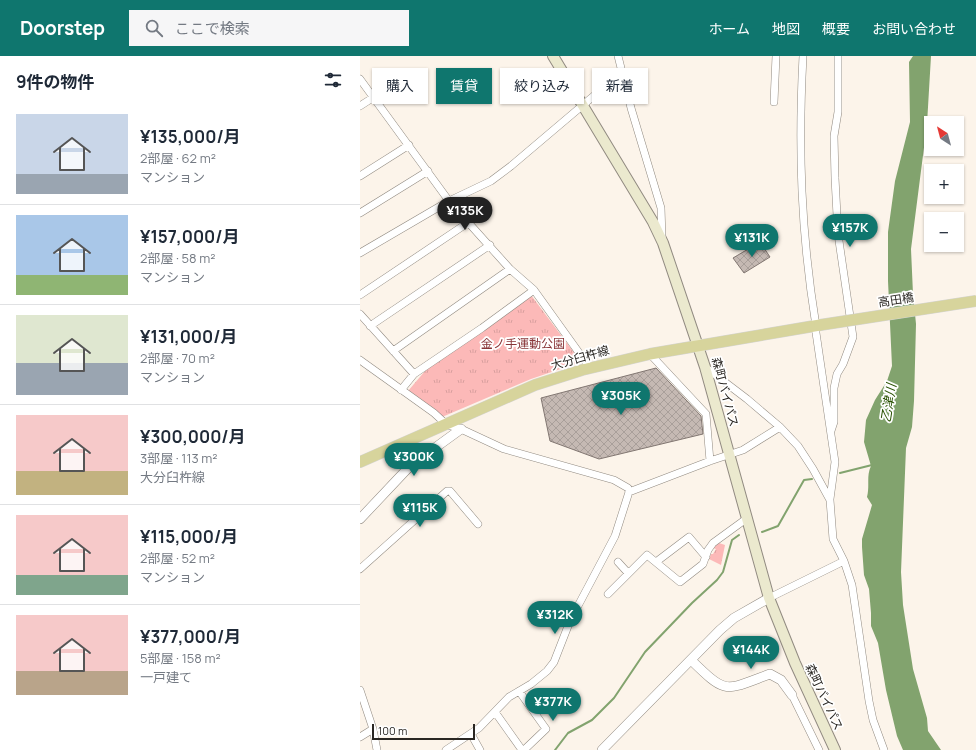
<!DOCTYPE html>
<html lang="ja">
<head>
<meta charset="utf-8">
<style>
	body { margin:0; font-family:Manrope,"Noto Sans JP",sans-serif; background:#f6f6f7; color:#1f2937; height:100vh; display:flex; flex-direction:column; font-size:15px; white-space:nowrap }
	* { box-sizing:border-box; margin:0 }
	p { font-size:13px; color:#747a83 }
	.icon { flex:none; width:22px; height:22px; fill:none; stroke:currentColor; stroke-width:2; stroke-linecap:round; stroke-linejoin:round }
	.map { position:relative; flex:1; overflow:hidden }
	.drawer { display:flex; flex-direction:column; background:#fff; width:360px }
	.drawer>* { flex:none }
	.hud { position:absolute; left:12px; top:12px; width:380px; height:36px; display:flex; gap:8px }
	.needle { width:26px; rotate:324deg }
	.tools { position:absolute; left:564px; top:60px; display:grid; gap:8px }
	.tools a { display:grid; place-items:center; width:40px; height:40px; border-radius:0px; background:#fff; box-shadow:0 1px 3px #0004; font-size:20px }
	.scale { position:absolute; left:12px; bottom:10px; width:103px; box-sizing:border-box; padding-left:4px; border:2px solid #2a2723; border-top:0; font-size:11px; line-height:14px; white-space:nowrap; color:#2a2723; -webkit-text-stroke:3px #fff; paint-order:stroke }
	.price { position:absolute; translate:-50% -34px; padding:0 9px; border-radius:14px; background:#0f766e; color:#fff; font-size:13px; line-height:26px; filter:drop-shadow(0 1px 2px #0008) }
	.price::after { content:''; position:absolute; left:50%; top:24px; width:12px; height:9px; margin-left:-6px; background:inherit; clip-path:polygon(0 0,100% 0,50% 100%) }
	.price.on { background:#222; color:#fff }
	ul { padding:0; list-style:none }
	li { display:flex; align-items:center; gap:12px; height:100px; padding:0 16px }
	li+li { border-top:1px solid #e0e1e3 }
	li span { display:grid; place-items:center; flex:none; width:112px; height:80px; border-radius:0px; color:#555 }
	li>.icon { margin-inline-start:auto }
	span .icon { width:48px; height:48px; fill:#fffc; stroke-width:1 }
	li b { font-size:17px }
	h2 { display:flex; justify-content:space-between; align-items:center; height:48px; padding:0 16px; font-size:17px }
	.chip { padding:0 14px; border-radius:0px; background:#fff; box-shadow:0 1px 3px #0004; font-size:14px; line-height:36px }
	.chip.on { background:#0f766e; color:#fff }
	header { display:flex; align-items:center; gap:24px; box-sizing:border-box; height:56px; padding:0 20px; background:#0f766e; color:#fff }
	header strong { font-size:19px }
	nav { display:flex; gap:22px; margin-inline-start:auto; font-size:14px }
	.search { width:280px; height:36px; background:#f6f6f7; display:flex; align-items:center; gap:10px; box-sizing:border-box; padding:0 14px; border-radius:0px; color:#747a83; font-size:15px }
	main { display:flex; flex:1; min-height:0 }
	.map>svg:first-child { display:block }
</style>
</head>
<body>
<header>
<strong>Doorstep</strong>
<div class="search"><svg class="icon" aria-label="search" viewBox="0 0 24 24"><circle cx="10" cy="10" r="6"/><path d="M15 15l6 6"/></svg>ここで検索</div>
<nav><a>ホーム</a><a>地図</a><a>概要</a><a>お問い合わせ</a></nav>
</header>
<main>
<section class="drawer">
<h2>9件の物件<svg class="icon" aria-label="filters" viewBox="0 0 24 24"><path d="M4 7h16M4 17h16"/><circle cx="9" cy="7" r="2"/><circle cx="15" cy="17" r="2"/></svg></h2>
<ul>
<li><span style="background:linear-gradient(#c9d6e8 75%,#9aa5b1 0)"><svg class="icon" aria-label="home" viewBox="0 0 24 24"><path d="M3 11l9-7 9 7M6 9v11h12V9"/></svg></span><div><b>¥135,000/月</b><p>2部屋 · 62 m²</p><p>マンション</p></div></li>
<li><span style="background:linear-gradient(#a9c7e8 75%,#8fb573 0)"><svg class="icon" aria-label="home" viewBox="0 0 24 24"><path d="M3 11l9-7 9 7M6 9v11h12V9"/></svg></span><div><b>¥157,000/月</b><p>2部屋 · 58 m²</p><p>マンション</p></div></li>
<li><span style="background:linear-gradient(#dfe7d0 60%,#9aa5b1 0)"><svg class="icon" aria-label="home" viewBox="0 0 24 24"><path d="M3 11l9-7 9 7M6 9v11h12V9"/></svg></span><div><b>¥131,000/月</b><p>2部屋 · 70 m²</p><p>マンション</p></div></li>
<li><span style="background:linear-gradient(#f6c9c9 70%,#c2b280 0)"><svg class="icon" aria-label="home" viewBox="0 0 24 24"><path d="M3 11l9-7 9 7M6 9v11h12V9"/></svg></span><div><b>¥300,000/月</b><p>3部屋 · 113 m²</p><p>大分臼杵線</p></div></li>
<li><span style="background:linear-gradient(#f6c9c9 75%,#7fa58c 0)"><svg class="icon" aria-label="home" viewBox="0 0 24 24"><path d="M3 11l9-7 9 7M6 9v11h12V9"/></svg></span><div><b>¥115,000/月</b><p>2部屋 · 52 m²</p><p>マンション</p></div></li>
<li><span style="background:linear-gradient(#f6c9c9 70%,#b9a48a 0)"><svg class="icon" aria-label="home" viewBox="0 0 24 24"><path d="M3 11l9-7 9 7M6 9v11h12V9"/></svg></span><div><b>¥377,000/月</b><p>5部屋 · 158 m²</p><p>一戸建て</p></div></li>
</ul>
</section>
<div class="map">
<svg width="616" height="694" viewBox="0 0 616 694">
	<defs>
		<pattern id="park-tufts" width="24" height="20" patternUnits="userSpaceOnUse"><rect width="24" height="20" fill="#fcb9b8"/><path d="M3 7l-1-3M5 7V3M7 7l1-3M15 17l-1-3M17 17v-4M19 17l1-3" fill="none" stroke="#d89f9e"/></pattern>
		<pattern id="building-cross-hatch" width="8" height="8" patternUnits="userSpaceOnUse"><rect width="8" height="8" fill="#c5b9b3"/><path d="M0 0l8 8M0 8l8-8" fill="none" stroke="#a99f9a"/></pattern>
	</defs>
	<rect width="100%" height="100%" fill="#fcf4ea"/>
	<path fill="url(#park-tufts)" d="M 171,239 L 221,306 L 171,323 L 82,361 L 48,335 L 65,315 Z
		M 359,487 L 365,489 L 361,509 L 349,503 L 351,498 L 353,498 L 356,493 L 353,492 Z"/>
	<path fill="#82a36e" d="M 553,0 L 571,0 L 567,68 L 551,193 L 553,238 L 556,268 L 554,345 L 552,371 L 546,392 L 541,516 L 543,549 L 553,613 L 567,662 L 568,675 L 581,694 L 543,694 L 537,680 L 526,634 L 518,587 L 511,570 L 511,557 L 509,533 L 504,519 L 502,491 L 502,483 L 512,449 L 507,441 C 510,429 506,420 511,410 L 504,386 L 506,364 L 515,344 L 527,325 L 532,310 L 528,225 L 528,176 L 535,125 L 550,66 L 549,6 Z"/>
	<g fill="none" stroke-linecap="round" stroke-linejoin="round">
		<path stroke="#82a36e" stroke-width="2" d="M 480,417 L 512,409
			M 402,476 L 418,470 L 444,424 L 452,423
			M 195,694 L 208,677 L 232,664 L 254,642 L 285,596 L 332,547 L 357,524 L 363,516 L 372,484 L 379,479"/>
	</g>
	<path fill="url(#building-cross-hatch)" stroke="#827772" d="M 400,186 L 410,201 L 384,217 L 373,202 Z
		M 296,312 L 341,360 L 343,378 L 239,403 L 190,385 L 181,342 Z"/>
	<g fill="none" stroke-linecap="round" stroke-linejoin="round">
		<g stroke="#918a81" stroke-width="8">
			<path id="minor" d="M 258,0 L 271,52 L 301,152 L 302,182
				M 443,0 C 438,94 441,177 456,270
				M 0,23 L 89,145 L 150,213 L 174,234 L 230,312
				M 414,46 L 416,0
				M 0,50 L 14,41
				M 0,120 L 49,89
				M 0,157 L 68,115
				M 0,197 L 89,145 L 131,125 L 151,110 L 262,16
				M 0,239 L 109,166
				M 0,258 L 54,318 L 122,272 L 174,234
				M 10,270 L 130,189
				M 455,270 L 475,406 L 470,443
				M 33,295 L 150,213
				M 290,298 L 346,358 L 350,405
				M 0,304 L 74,357 L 87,369 L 101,373 L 144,393 L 254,424 L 268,432 L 269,436 L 255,480 L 210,565 L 194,606 L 187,615 L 171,628 L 149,641 L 119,672 L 86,694
				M 345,311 L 387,343 L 420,371 L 438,390 L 453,413 L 470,444 L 473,483 L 484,505 L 492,529 L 509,645 L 513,664 L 524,694
				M 41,334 L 54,318
				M 471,375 L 474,366 L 474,332 L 477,318 L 483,308 L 493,281 L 478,178 L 475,122 L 474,80 L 478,56 L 478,0
				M 269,436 L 350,405 L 383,394 L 420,371
				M 258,506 L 268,517
				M 296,506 L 329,481 L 346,501
				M 0,513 L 87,435 L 90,435 L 118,468
				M 248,538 L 287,499 L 320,526 L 343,508 L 348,494 L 353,487 L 386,463
				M 409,542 L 484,505
				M 0,634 L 13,673 L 17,694
				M 159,635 L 186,673 L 164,694
				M 432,639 L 459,694
				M 135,656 L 162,694
				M 111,678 L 120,694
				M 0,681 L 13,673"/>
		</g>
		<g stroke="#918a81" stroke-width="10">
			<path id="tertiary" d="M 0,463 L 50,410 L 101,373
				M 331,604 C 367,639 364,635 410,618 L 421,624 L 432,639
				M 242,694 L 360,574 L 374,562 L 409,542"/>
		</g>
		<g stroke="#918a81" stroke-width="12">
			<path id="secondary" d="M 193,0 L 293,166 L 303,187 L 345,311 L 409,542 L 435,607 L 475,694"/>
		</g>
		<g stroke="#d4d4d3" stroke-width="12">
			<path id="primary" d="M 0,406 L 175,329 L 222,314 L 290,298 L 460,269"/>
		</g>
		<use href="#minor" stroke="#fff" stroke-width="7"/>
		<use href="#tertiary" stroke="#fff" stroke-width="9"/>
		<use href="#secondary" stroke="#ebe9ce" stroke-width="10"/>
		<use href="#primary" stroke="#d7d49c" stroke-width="11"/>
		<g stroke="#d4d4d3" stroke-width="12" stroke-linecap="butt">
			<path id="primary-bridge" d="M 460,269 L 616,245"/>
		</g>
		<use href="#primary-bridge" stroke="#d7d49c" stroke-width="11"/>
	</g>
	<g text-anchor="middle" stroke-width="3.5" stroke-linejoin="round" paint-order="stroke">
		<g font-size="12" fill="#2a2723" stroke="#fff">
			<text transform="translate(536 244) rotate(-9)" y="4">高田橋</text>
			<text transform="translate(220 302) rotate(-16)" y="4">大分臼杵線</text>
			<text transform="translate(365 336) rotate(75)" y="4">森町バイパス</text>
			<text transform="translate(464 641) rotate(65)" y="4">森町バイパス</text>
		</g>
		<g font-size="12" fill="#893639" stroke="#fff">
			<text x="163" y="292">金ノ手運動公園</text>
		</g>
		<g font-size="13" font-style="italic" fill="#285100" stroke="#fff">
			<text transform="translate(528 347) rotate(-81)" y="5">乙津川</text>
		</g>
	</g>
</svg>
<div class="tools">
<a><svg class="needle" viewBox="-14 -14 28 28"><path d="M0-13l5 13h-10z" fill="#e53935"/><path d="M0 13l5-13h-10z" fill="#747a83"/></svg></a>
<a>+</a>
<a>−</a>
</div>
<div class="scale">100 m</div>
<b class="price on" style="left:105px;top:175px">¥135K</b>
<b class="price" style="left:490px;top:192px">¥157K</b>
<b class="price" style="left:392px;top:202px">¥131K</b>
<b class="price" style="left:261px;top:360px">¥305K</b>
<b class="price" style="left:54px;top:421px">¥300K</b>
<b class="price" style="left:60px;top:472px">¥115K</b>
<b class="price" style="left:195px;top:579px">¥312K</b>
<b class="price" style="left:391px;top:614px">¥144K</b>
<b class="price" style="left:193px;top:666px">¥377K</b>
<div class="hud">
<a class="chip">購入</a>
<a class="chip on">賃貸</a>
<a class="chip">絞り込み</a>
<a class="chip">新着</a>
</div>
</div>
</main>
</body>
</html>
